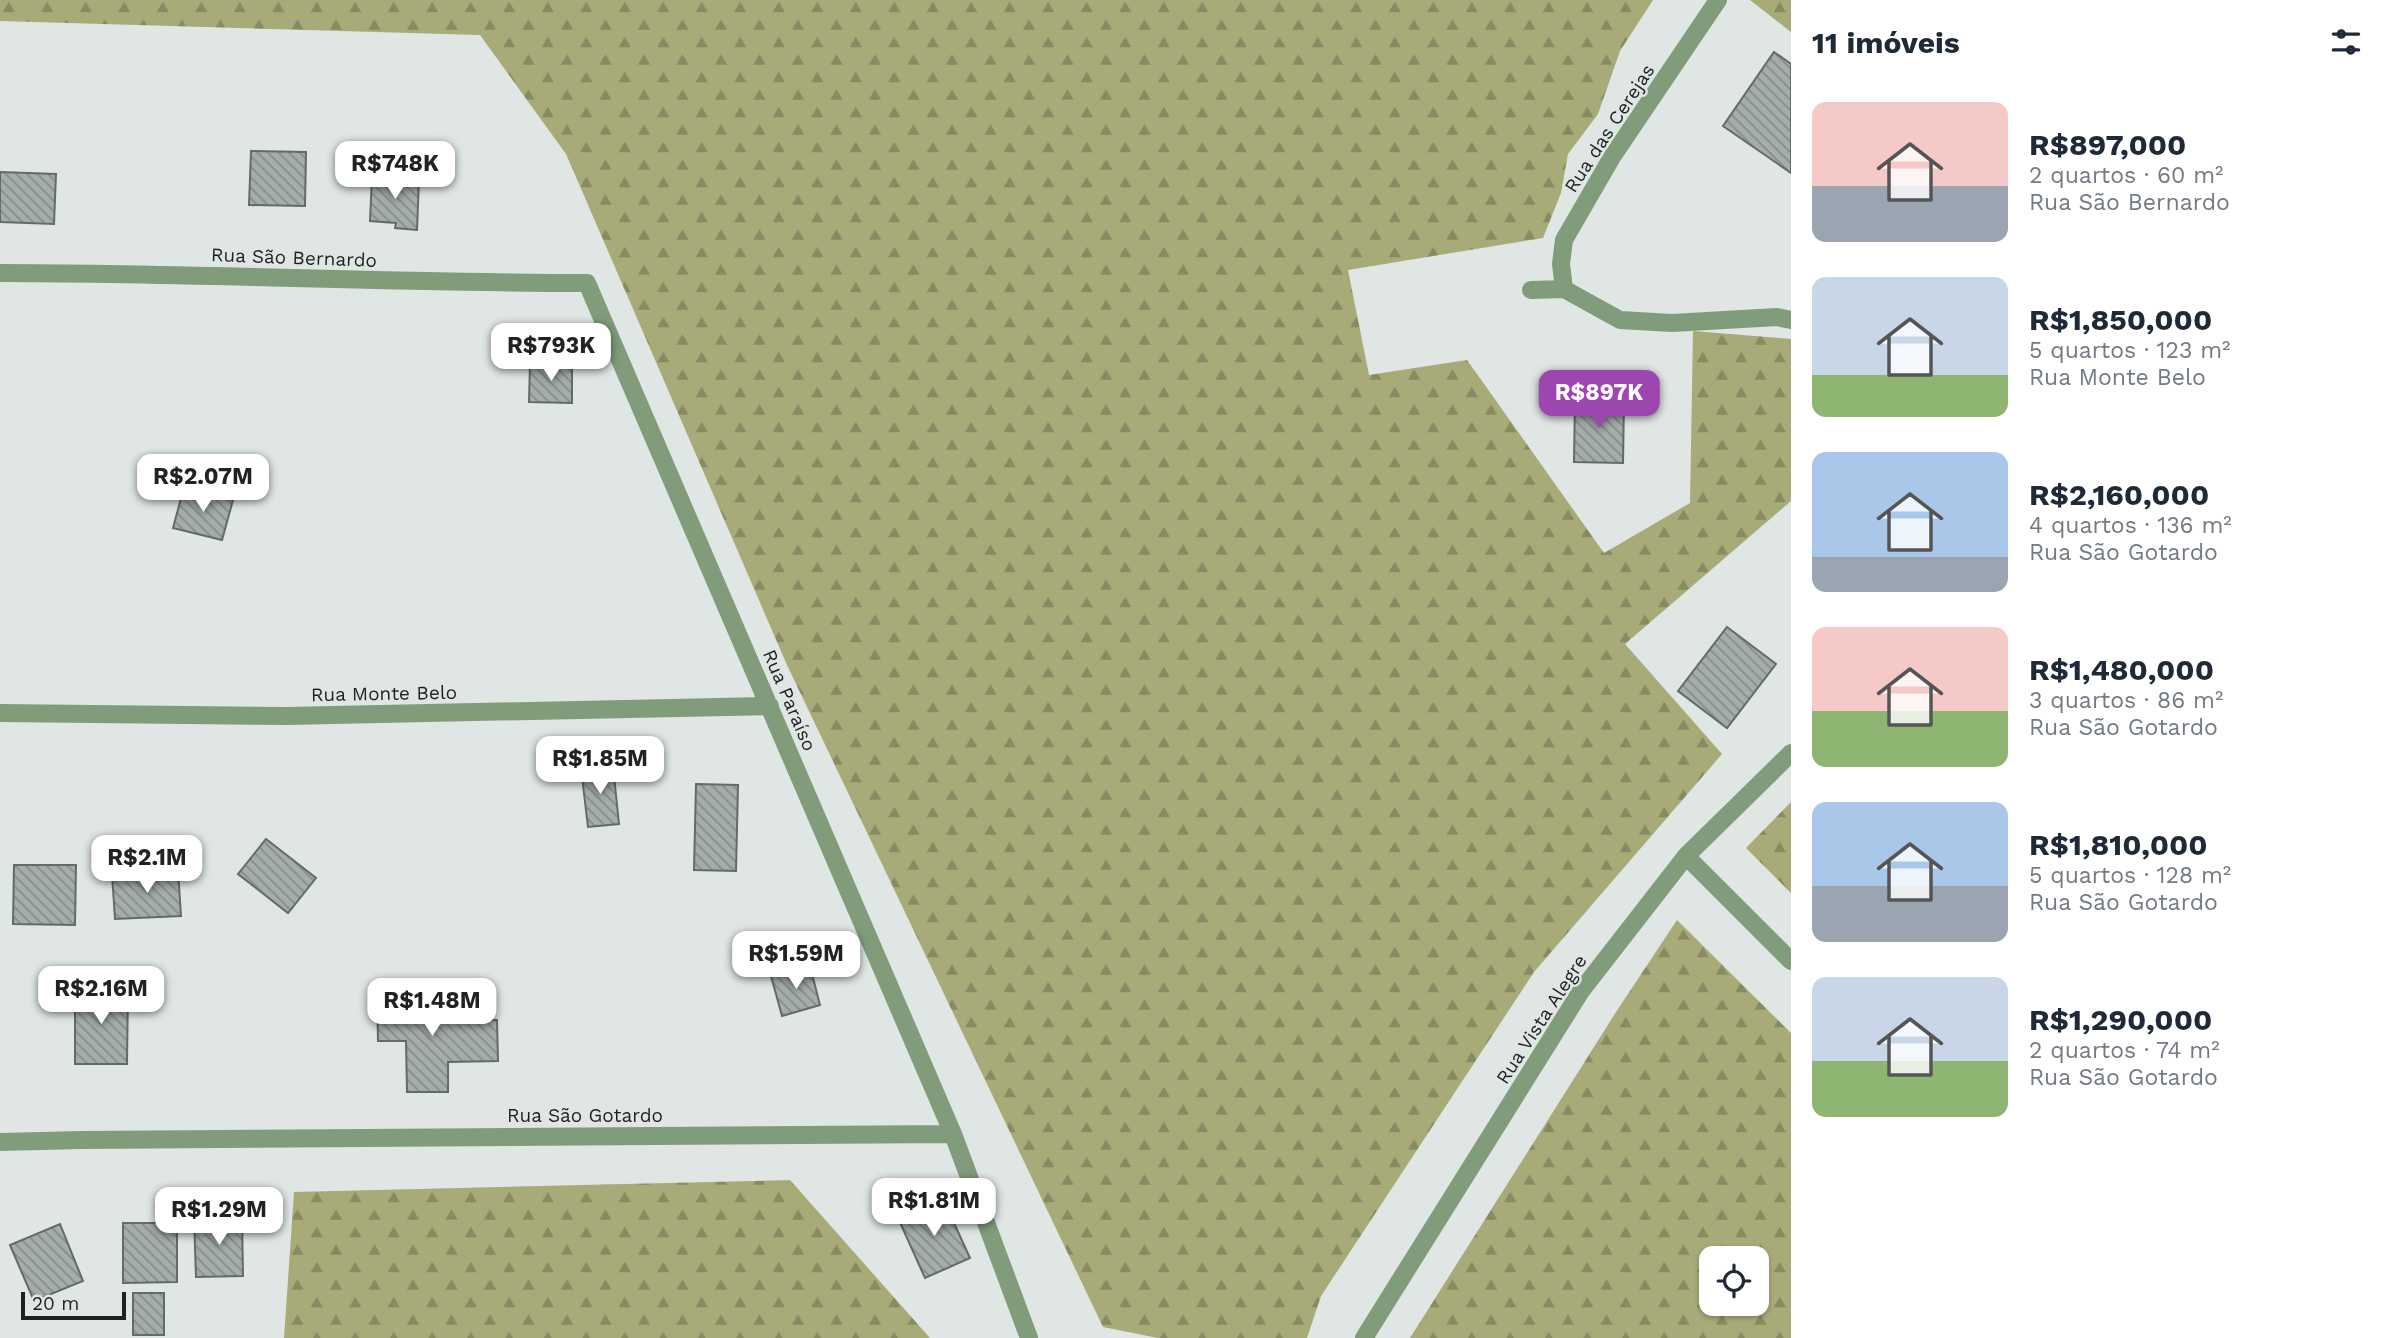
<!DOCTYPE html>
<html lang="pt">
<head>
<meta charset="utf-8">
<style>
	body { margin:0; font-family:"Work Sans",sans-serif; background:#f2f2f3; color:#1f2937; height:100vh; display:flex; flex-direction:column; font-size:26px; white-space:nowrap }
	* { box-sizing:border-box; margin:0 }
	p { font-size:23px; color:#747a83 }
	.icon { flex:none; width:38px; height:38px; fill:none; stroke:currentColor; stroke-width:2; stroke-linecap:round; stroke-linejoin:round }
	.map { position:relative; flex:1; overflow:hidden }
	.drawer { display:flex; flex-direction:column; background:#fff; width:595px }
	.drawer>* { flex:none }
	.controls { position:absolute; left:1699px; top:1246px; display:grid; gap:14px }
	.controls a { display:grid; place-items:center; width:70px; height:70px; border-radius:14px; background:#fff; box-shadow:0 2px 5px #0004; font-size:35px }
	.scale { position:absolute; left:21px; bottom:18px; width:105px; box-sizing:border-box; padding-left:7px; border:4px solid #1f2120; border-top:0; font-size:19px; line-height:24px; white-space:nowrap; color:#1f2120; -webkit-text-stroke:5px #dfe6e3; paint-order:stroke }
	.price { position:absolute; translate:-50% -60px; padding:0 16px; border-radius:14px; background:#fff; color:#222; font-size:23px; line-height:46px; filter:drop-shadow(0 2px 4px #0008) }
	.price::after { content:''; position:absolute; left:50%; top:42px; width:21px; height:16px; margin-left:-10px; background:inherit; clip-path:polygon(0 0,100% 0,50% 100%) }
	.price.on { background:#9d45b1; color:#fff }
	ul { padding:0; list-style:none }
	li { display:flex; align-items:center; gap:21px; height:175px; padding:0 21px }
	li span { display:grid; place-items:center; flex:none; width:196px; height:140px; border-radius:14px; color:#555 }
	li>.icon { margin-inline-start:auto }
	span .icon { width:84px; height:84px; fill:#fffc; stroke-width:1 }
	li b { font-size:30px }
	h2 { display:flex; justify-content:space-between; align-items:center; height:84px; padding:0 21px; font-size:30px }
	main { display:flex; flex:1; min-height:0 }
	.map>svg:first-child { display:block }
</style>
</head>
<body>
<main>
<div class="map">
<svg width="1791" height="1338" viewBox="0 0 1791 1338">
	<defs>
		<pattern id="forest-firs" width="22" height="20" patternUnits="userSpaceOnUse" patternTransform="scale(1.75)"><rect width="22" height="20" fill="#a8aa78"/><path d="M5 1l3.5 6h-7zM16 11l3.5 6h-7z" fill="#888a62"/></pattern>
		<pattern id="building-back-hatch" width="6" height="6" patternUnits="userSpaceOnUse" patternTransform="scale(1.75)"><rect width="6" height="6" fill="#a4acac"/><path d="M-1 5l2 2M0 0l6 6M5-1l2 2" fill="none" stroke="#858c8c"/></pattern>
	</defs>
	<rect width="100%" height="100%" fill="#dfe6e3"/>
	<path fill="url(#forest-firs)" fill-rule="evenodd" d="M 0,0 L 1653,0 L 1620,51 L 1598,114 L 1568,154 L 1561,193 L 1543,238 L 1348,270 L 1369,375 L 1467,360 L 1604,553 L 1690,503 L 1693,331 L 1791,339 L 1791,501 L 1625,644 L 1722,754 L 1534,972 L 1321,1296 L 1307,1338 L 1158,1338 L 1103,1327 L 787,665 L 566,154 L 480,35 L 0,21 Z
		M 1750,0 L 1791,0 L 1791,32 Z
		M 1791,802 L 1791,893 L 1746,848 Z
		M 1677,920 L 1791,1033 L 1791,1338 L 1410,1338 L 1618,1009 ZM 1712,1258 L 1757,1258 L 1757,1304 L 1712,1304 Z
		M 790,1180 L 930,1338 L 284,1338 L 294,1192 Z"/>
	<path fill="url(#building-back-hatch)" stroke="#636a6a" stroke-width="2" d="M 1774,52 L 1791,64 L 1791,173 L 1723,126 Z
		M 251,151 L 306,152 L 305,206 L 249,205 Z
		M 0,172 L 56,174 L 54,224 L 0,222 Z
		M 372,176 L 419,179 L 417,230 L 395,228 L 396,223 L 370,221 Z
		M 530,362 L 572,363 L 572,403 L 529,402 Z
		M 1575,398 L 1624,399 L 1623,463 L 1574,462 Z
		M 184,487 L 233,500 L 222,540 L 173,528 Z
		M 1727,627 L 1776,664 L 1727,728 L 1678,691 Z
		M 613,766 L 619,824 L 588,827 L 581,768 Z
		M 696,784 L 738,785 L 736,871 L 694,870 Z
		M 266,839 L 316,878 L 288,913 L 238,874 Z
		M 14,865 L 76,865 L 75,925 L 13,924 Z
		M 178,870 L 181,916 L 115,919 L 112,874 Z
		M 810,966 L 820,1005 L 782,1016 L 771,976 Z
		M 75,989 L 128,989 L 127,1064 L 75,1064 Z
		M 377,992 L 436,992 L 436,1021 L 497,1020 L 498,1061 L 448,1062 L 448,1092 L 407,1092 L 406,1041 L 378,1041 Z
		M 943,1199 L 970,1258 L 925,1278 L 898,1218 Z
		M 242,1217 L 243,1276 L 196,1277 L 194,1218 Z
		M 123,1223 L 177,1223 L 177,1282 L 123,1283 Z
		M 60,1224 L 83,1281 L 34,1301 L 10,1245 Z
		M 133,1293 L 164,1293 L 164,1335 L 133,1335 Z"/>
	<g fill="none" stroke-linecap="round" stroke-linejoin="round">
		<path stroke="#809c7a" stroke-width="18" d="M 0,273 C 196,273 391,283 587,283 L 953,1134
			M 1564,289 L 1561,264 L 1564,240 L 1612,157 L 1718,0
			M 1531,290 L 1564,289 L 1620,320 L 1672,323 L 1777,317 L 1791,320
			M 0,713 L 286,716 L 770,706
			M 1686,856 L 1791,961
			M 0,1142 L 82,1140 L 953,1134 L 1029,1338
			M 1364,1338 L 1581,991 L 1686,856 L 1791,753"/>
	</g>
	<g text-anchor="middle" stroke-width="5" stroke-linejoin="round" paint-order="stroke">
		<g font-size="19" fill="#1f2120" stroke="#dfe6e3">
			<text transform="translate(1609 128) rotate(-57)" y="7">Rua das Cerejas</text>
			<text transform="translate(294 257) rotate(2)" y="7">Rua São Bernardo</text>
			<text transform="translate(384 693) rotate(-1)" y="7">Rua Monte Belo</text>
			<text transform="translate(790 700) rotate(67)" y="7">Rua Paraíso</text>
			<text transform="translate(1541 1019) rotate(-57)" y="7">Rua Vista Alegre</text>
			<text x="585" y="1122">Rua São Gotardo</text>
		</g>
	</g>
</svg>
<div class="controls">
<a><svg class="icon" aria-label="locate" viewBox="0 0 24 24"><circle cx="12" cy="12" r="6"/><path d="M12 2v4M12 18v4M2 12h4M18 12h4"/></svg></a>
</div>
<div class="scale">20 m</div>
<b class="price" style="left:395px;top:201px">R$748K</b>
<b class="price" style="left:551px;top:383px">R$793K</b>
<b class="price on" style="left:1599px;top:430px">R$897K</b>
<b class="price" style="left:203px;top:514px">R$2.07M</b>
<b class="price" style="left:600px;top:796px">R$1.85M</b>
<b class="price" style="left:147px;top:895px">R$2.1M</b>
<b class="price" style="left:796px;top:991px">R$1.59M</b>
<b class="price" style="left:101px;top:1026px">R$2.16M</b>
<b class="price" style="left:432px;top:1038px">R$1.48M</b>
<b class="price" style="left:934px;top:1238px">R$1.81M</b>
<b class="price" style="left:219px;top:1247px">R$1.29M</b>
</div>
<section class="drawer">
<h2>11 imóveis<svg class="icon" aria-label="filters" viewBox="0 0 24 24"><path d="M4 7h16M4 17h16"/><circle cx="9" cy="7" r="2"/><circle cx="15" cy="17" r="2"/></svg></h2>
<ul>
<li><span style="background:linear-gradient(#f6c9c9 60%,#9aa5b1 0)"><svg class="icon" aria-label="home" viewBox="0 0 24 24"><path d="M3 11l9-7 9 7M6 9v11h12V9"/></svg></span><div><b>R$897,000</b><p>2 quartos · 60 m²</p><p>Rua São Bernardo</p></div></li>
<li><span style="background:linear-gradient(#c9d6e8 70%,#8fb573 0)"><svg class="icon" aria-label="home" viewBox="0 0 24 24"><path d="M3 11l9-7 9 7M6 9v11h12V9"/></svg></span><div><b>R$1,850,000</b><p>5 quartos · 123 m²</p><p>Rua Monte Belo</p></div></li>
<li><span style="background:linear-gradient(#a9c7e8 75%,#9aa5b1 0)"><svg class="icon" aria-label="home" viewBox="0 0 24 24"><path d="M3 11l9-7 9 7M6 9v11h12V9"/></svg></span><div><b>R$2,160,000</b><p>4 quartos · 136 m²</p><p>Rua São Gotardo</p></div></li>
<li><span style="background:linear-gradient(#f6c9c9 60%,#8fb573 0)"><svg class="icon" aria-label="home" viewBox="0 0 24 24"><path d="M3 11l9-7 9 7M6 9v11h12V9"/></svg></span><div><b>R$1,480,000</b><p>3 quartos · 86 m²</p><p>Rua São Gotardo</p></div></li>
<li><span style="background:linear-gradient(#a9c7e8 60%,#9aa5b1 0)"><svg class="icon" aria-label="home" viewBox="0 0 24 24"><path d="M3 11l9-7 9 7M6 9v11h12V9"/></svg></span><div><b>R$1,810,000</b><p>5 quartos · 128 m²</p><p>Rua São Gotardo</p></div></li>
<li><span style="background:linear-gradient(#c9d6e8 60%,#8fb573 0)"><svg class="icon" aria-label="home" viewBox="0 0 24 24"><path d="M3 11l9-7 9 7M6 9v11h12V9"/></svg></span><div><b>R$1,290,000</b><p>2 quartos · 74 m²</p><p>Rua São Gotardo</p></div></li>
</ul>
</section>
</main>
</body>
</html>
